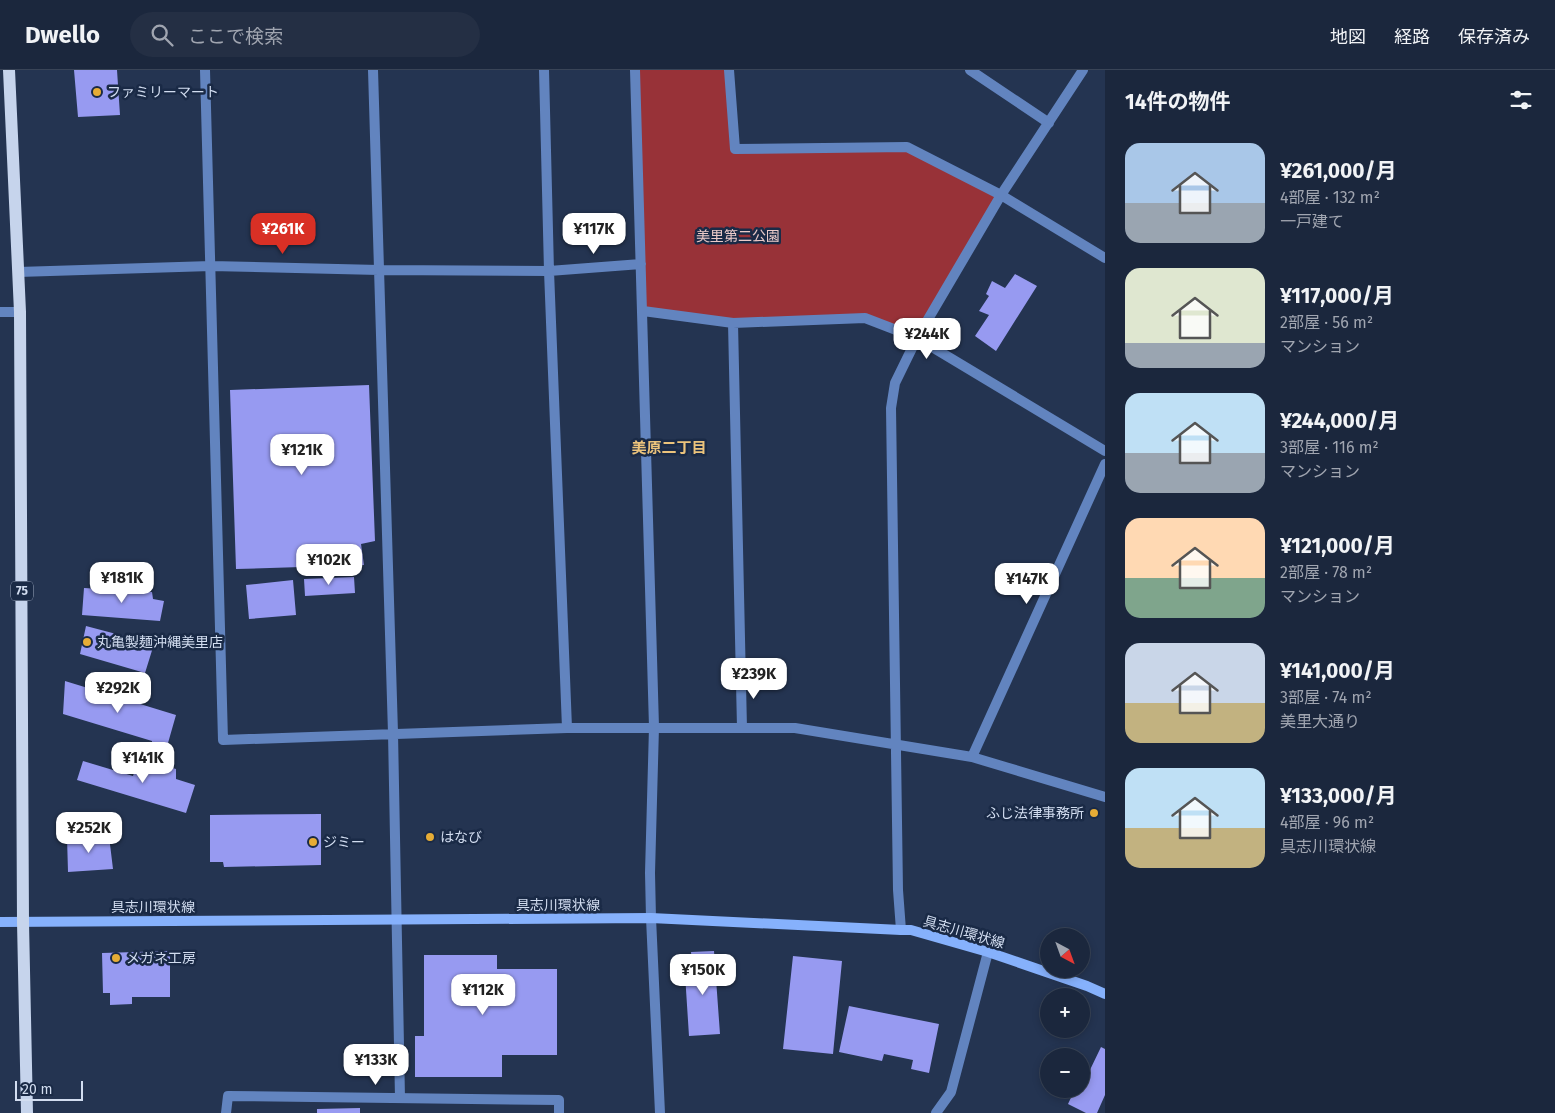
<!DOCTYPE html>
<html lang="ja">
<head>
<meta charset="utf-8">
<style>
	body { margin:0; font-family:"Fira Sans","Noto Sans JP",sans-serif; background:#242f44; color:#f1f3f6; height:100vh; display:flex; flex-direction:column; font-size:19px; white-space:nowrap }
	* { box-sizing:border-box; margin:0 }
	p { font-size:16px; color:#a0a5b0 }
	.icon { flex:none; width:28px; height:28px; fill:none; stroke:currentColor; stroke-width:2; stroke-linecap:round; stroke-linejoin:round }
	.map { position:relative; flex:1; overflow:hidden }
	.side { display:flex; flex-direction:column; background:#1b273d; width:450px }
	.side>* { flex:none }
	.needle { width:32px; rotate:139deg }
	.controls { position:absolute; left:1040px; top:858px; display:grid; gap:10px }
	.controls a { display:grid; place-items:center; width:50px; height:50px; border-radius:50%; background:#1b273d; box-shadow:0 2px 8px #0003,0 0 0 1px #394457; font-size:25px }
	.scale { position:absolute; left:15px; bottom:12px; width:68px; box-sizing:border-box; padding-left:5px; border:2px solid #d2ddf0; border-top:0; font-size:14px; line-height:18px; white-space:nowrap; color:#d2ddf0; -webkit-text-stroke:4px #1a2a46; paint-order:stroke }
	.price { position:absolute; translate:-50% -42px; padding:0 11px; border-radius:10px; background:#fff; color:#222; font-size:16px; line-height:32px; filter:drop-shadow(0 1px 2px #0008) }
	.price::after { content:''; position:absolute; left:50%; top:30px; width:15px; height:11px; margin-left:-8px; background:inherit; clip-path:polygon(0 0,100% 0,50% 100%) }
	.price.selected { background:#d93025; color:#fff }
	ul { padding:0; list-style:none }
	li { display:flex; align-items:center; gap:15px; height:125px; padding:0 20px }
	li span { display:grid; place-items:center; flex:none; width:140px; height:100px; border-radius:15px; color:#555 }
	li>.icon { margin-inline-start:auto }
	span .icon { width:60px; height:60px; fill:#fffc; stroke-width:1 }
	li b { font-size:21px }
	h2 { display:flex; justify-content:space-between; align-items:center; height:60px; padding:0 20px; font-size:21px }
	header { display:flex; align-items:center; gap:30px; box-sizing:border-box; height:70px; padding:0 25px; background:#1b273d; border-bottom:1px solid #394457 }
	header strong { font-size:24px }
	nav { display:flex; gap:28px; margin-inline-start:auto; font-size:18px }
	.search { width:350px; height:45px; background:#242f44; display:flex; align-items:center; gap:12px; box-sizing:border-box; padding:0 18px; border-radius:28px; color:#a0a5b0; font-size:19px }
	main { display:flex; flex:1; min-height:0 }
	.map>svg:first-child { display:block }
</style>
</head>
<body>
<header>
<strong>Dwello</strong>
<div class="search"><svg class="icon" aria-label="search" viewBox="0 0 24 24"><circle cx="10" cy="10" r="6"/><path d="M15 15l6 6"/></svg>ここで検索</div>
<nav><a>地図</a><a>経路</a><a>保存済み</a></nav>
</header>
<main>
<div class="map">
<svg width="1105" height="1043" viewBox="0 0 1105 1043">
	<rect width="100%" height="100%" fill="#243451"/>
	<path fill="#983238" d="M 635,0 L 729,0 L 735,79 L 907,77 L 1001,125 L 917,268 L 865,248 L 733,253 L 643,241 Z"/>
	<path fill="#979af1" d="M 74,0 L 117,0 L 120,45 L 78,47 Z
		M 1015,204 L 1037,216 L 996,281 L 975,266 L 989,245 L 979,241 L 989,226 L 986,224 L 992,211 L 1005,218 Z
		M 369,315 L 375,471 L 361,474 L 364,495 L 236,499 L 230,320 Z
		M 354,507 L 355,523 L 305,526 L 304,509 Z
		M 293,510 L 296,545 L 249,549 L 246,515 Z
		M 84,518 L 152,522 L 153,529 L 164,531 L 160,551 L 82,545 Z
		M 86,556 L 154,574 L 145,603 L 80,584 Z
		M 65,611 L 176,645 L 166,680 L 152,675 L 152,671 L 63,644 Z
		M 139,688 L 176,699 L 176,709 L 195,715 L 186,743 L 77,710 L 83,691 L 133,706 Z
		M 321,744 L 321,795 L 224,797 L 223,792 L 210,792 L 210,745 Z
		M 109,766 L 113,799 L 68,802 L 67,767 Z
		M 170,881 L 170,927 L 132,927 L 132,934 L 110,935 L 110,923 L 103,923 L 102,883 Z
		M 714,881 L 720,964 L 689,966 L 685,904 L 693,904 L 691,882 Z
		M 424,885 L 497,885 L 497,899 L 557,899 L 557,985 L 502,985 L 502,1007 L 415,1007 L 415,966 L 424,966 Z
		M 793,886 L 842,891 L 833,984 L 783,979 Z
		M 849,936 L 939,954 L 929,1003 L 911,999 L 913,990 L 884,984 L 882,991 L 839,982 Z
		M 1101,977 L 1105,979 L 1105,1025 L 1097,1043 L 1086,1043 L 1068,1034 L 1075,1019 L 1081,1019 L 1083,1002 L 1088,1004 Z
		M 360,1038 L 360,1043 L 317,1043 L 317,1039 Z"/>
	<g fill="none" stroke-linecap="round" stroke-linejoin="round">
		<path stroke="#6284bf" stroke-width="10" d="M 936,1043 L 951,1022 L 988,882"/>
		<path stroke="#6284bf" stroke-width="10" d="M 205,0 L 223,670 L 567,658 L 549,201 L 544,0
			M 373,0 L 393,663 L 400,1028
			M 635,0 L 654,657 L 650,803 L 651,848 L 660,1043
			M 729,0 L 735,79 L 907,77 L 1001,125 L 1105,188
			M 970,0 L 1049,53
			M 18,202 L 211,196 L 379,200 L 549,201 L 641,194
			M 643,241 L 733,253 L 865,248 L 917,268 L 1105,381
			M 0,242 L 20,242
			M 733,253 L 742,658 L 795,658 L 972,687 L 1105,727
			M 567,658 L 742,658
			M 972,687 L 1105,394
			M 901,860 L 898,820 L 891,338 L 895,313 L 917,268 L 1001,125 L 1083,0
			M 226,1043 L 228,1026 L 559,1030 L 559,1043"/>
		<path stroke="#86b1fc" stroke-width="10" d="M 0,852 L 651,848 L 901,860 L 911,860 L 988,882 L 1087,916 L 1105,924"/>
		<path stroke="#c6d4ec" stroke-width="12" d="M 9,0 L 20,242 L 23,852 L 27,1043"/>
	</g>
	<g fill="#e6ac36" stroke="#1a2a46" stroke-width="2">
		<circle cx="97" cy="22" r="5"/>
		<circle cx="87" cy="572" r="5"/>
		<circle cx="1094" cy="743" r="5"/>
		<circle cx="430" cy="767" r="5"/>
		<circle cx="313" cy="772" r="5"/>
		<circle cx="116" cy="888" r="5"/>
	</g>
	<g text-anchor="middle" stroke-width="5" stroke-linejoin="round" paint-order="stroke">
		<rect fill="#1a2a46" stroke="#9ba7bd" stroke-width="1" x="11" y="511.5" width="22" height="19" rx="4"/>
		<g font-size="12" font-weight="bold" fill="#d2ddf0">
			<text x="22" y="525">75</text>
		</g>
		<g font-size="14" fill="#d2ddf0" stroke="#1a2a46" text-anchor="start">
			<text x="107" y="27">ファミリーマート</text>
			<text x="97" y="577">丸亀製麺沖縄美里店</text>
			<text x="1084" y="748" text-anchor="end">ふじ法律事務所</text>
			<text x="440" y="772">はなび</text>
			<text x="323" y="777">ジミー</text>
			<text x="126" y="893">メガネ工房</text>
		</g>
		<g font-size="14" fill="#ebcac9" stroke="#1a2a46">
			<text x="738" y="171">美里第二公園</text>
		</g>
		<g font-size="14" fill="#d2ddf0" stroke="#1a2a46">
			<text x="558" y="840">具志川環状線</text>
			<text x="153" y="842">具志川環状線</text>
			<text transform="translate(964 862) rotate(16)" y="5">具志川環状線</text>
		</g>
		<g font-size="15" font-weight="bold" fill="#ebc37c" stroke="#1a2a46">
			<text x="669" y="383">美原二丁目</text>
		</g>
	</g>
</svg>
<div class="controls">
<a><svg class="needle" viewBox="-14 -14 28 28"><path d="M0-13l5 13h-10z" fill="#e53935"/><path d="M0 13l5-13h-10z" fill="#a0a5b0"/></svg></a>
<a>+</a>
<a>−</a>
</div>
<div class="scale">20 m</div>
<b class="price selected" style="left:283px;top:185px">¥261K</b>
<b class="price" style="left:594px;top:185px">¥117K</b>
<b class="price" style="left:927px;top:290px">¥244K</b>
<b class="price" style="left:302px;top:406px">¥121K</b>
<b class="price" style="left:329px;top:516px">¥102K</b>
<b class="price" style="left:122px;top:534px">¥181K</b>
<b class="price" style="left:1027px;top:535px">¥147K</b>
<b class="price" style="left:754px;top:630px">¥239K</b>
<b class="price" style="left:118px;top:644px">¥292K</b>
<b class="price" style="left:143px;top:714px">¥141K</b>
<b class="price" style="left:89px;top:784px">¥252K</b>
<b class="price" style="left:703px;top:926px">¥150K</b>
<b class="price" style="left:483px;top:946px">¥112K</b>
<b class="price" style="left:376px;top:1016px">¥133K</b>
</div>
<section class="side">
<h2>14件の物件<svg class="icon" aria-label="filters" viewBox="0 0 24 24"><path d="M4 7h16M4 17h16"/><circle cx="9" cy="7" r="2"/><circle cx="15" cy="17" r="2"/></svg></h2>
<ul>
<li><span style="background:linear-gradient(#a9c7e8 60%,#9aa5b1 0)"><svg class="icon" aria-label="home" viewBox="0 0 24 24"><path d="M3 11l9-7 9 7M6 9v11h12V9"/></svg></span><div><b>¥261,000/月</b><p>4部屋 · 132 m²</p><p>一戸建て</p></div></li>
<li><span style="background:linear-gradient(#dfe7d0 75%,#9aa5b1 0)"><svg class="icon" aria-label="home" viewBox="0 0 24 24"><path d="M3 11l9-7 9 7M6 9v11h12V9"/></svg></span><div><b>¥117,000/月</b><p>2部屋 · 56 m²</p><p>マンション</p></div></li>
<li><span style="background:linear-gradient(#bfe0f5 60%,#9aa5b1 0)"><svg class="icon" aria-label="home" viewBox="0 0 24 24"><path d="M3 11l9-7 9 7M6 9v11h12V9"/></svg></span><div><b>¥244,000/月</b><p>3部屋 · 116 m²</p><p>マンション</p></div></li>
<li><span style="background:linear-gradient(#ffd9b3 60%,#7fa58c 0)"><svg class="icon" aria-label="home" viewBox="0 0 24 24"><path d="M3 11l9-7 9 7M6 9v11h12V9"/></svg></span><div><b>¥121,000/月</b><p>2部屋 · 78 m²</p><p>マンション</p></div></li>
<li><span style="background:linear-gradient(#c9d6e8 60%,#c2b280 0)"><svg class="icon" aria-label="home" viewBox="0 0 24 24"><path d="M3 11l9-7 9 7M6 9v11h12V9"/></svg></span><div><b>¥141,000/月</b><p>3部屋 · 74 m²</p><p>美里大通り</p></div></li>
<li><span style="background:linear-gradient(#bfe0f5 60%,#c2b280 0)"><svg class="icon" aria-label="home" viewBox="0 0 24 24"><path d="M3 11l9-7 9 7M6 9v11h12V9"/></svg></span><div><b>¥133,000/月</b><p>4部屋 · 96 m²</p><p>具志川環状線</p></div></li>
</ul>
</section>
</main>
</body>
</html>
